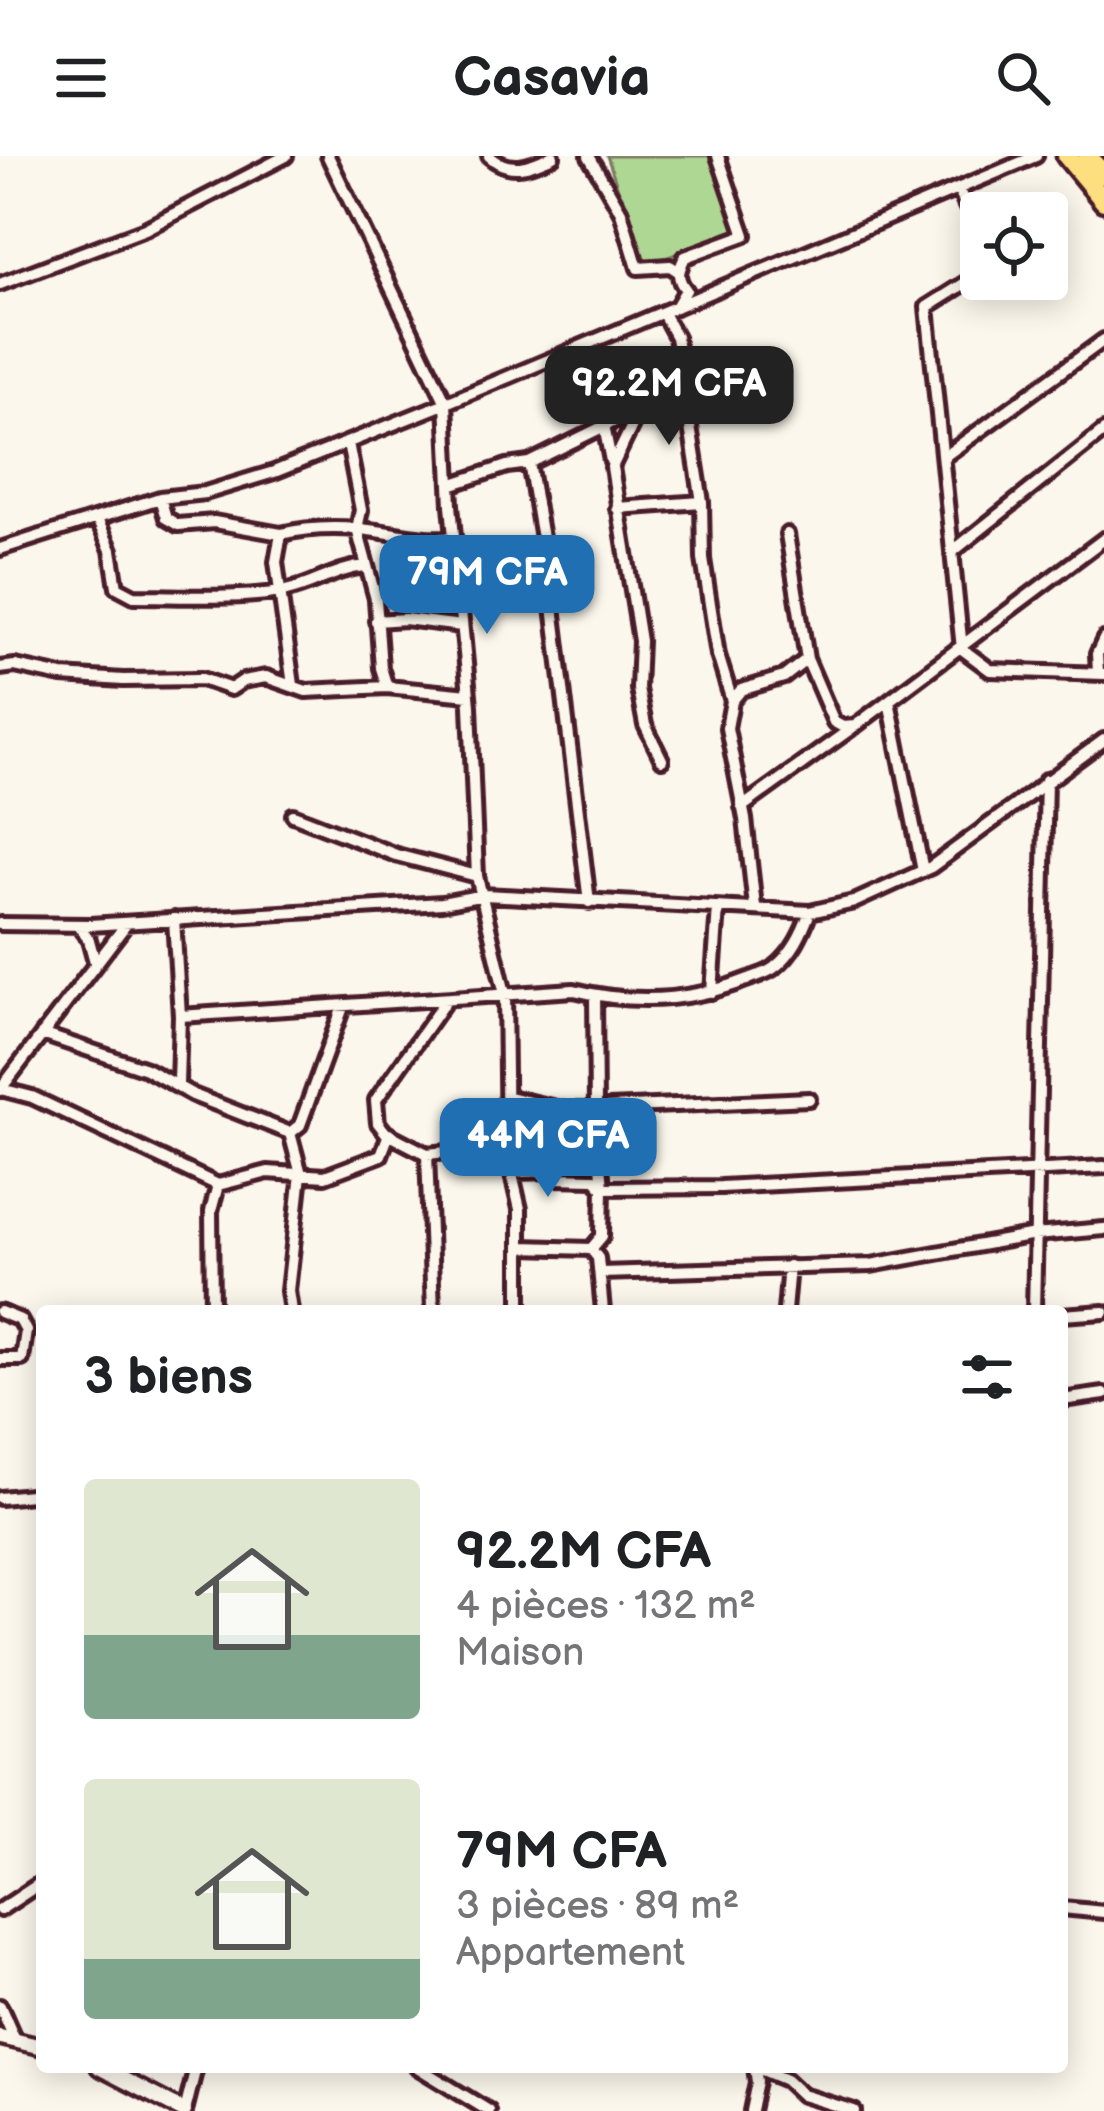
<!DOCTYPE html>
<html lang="fr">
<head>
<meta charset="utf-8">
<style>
	body { margin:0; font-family:"Balsamiq Sans",sans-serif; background:#f2f2f2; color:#202124; height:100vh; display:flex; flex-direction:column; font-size:45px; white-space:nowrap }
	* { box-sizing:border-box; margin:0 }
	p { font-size:39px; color:#757577 }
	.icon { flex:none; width:66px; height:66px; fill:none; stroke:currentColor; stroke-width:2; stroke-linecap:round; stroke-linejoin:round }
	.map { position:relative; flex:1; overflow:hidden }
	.drawer { position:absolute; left:36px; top:1149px; width:1032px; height:768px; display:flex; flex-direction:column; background:#fff; border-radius:12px; box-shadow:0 6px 30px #0003 }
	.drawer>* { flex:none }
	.tools { position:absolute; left:960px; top:36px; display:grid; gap:24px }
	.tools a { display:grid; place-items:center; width:108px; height:108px; border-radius:12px; background:#fff; box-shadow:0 6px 30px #0003; font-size:60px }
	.price { position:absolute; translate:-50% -102px; padding:0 27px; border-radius:24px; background:#1f6fb2; color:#fff; font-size:39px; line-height:78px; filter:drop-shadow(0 3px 6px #0008) }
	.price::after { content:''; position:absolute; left:50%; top:72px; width:36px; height:27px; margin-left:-18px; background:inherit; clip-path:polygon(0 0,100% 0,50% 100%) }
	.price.on { background:#222; color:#fff }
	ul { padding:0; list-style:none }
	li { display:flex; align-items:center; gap:36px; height:300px; padding:0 48px }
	li span { display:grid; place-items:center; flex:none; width:336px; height:240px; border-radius:12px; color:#555 }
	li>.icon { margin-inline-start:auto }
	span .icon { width:144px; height:144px; fill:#fffc; stroke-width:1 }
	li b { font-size:51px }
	h2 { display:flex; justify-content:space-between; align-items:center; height:144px; padding:0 48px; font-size:51px }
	header { display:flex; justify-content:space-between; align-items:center; height:156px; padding:0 48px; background:#fff; font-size:54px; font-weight:700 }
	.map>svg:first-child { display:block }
</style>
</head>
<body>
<header><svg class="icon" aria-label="menu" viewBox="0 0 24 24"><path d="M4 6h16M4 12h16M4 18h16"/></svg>Casavia<svg class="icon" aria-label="search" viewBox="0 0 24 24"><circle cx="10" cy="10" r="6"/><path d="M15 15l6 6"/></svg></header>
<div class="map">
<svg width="1104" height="1955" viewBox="0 0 1104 1955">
	<rect width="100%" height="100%" fill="#fbf7ec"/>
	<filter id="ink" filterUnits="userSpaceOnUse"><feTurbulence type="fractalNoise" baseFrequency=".00833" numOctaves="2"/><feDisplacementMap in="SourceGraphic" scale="24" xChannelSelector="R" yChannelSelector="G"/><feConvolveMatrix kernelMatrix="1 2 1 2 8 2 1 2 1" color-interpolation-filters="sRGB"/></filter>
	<g filter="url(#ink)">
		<path fill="#afd794" stroke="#7c7b60" stroke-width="3" d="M 607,0 L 711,0 L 738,77 L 644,109 Z"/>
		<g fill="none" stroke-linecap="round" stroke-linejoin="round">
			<g stroke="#4a1f2b" stroke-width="20">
				<path id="street" d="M 328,0 L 446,247 L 1036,0
					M 489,0 C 510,19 530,10 553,0
					M 589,0 L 621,56 L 638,112 L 670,110 L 678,115
					M 959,35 L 981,81
					M 981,117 L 927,151 L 962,493 L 990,514 L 1104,518
					M 0,128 L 145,73 L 286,0
					M 676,151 L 686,134 C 676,122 678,115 685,101 L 745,79 L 718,0
					M 664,159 L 676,181 L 685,239
					M 640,253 L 612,311 L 640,485 L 638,533 L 645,569 L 662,604
					M 604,270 L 611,305
					M 348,287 L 361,354 L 357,373 L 376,443 L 381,512 L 387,531
					M 945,300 L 1104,184
					M 529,307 L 635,255 L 685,239 L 702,346 L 703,403 L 718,499 L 732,545 L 727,572 L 745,663 L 755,751
					M 450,329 L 507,310 L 529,307 L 551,434 L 589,746
					M 160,342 L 166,362 L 178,369 L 214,366 L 281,378 L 276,406 L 293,529
					M 617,352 L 702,346
					M 97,363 L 111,394 L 117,431 L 134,440 C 184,440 237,444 286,435 C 314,429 335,413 365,410
					M 281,378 C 305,372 333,371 358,373 C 390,375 421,386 454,381
					M 787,378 L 807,503 L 834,566 L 843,571 L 855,570 L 1104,383
					M 0,393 L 160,342 L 205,337 L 274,316 L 446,247 L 451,349 L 470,550 L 477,720 L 505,838 L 507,997 L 520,1053 L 520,1155
					M 952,396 L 1104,275
					M 376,465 L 405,463 L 462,470
					M 0,512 L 15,510 L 62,520 L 123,524 L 202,523 L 231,533 L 243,525 L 266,521 L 306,535 L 387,531 L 469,539
					M 1098,516 L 1097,498 L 1104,483
					M 732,545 L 741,534 L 784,521 L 807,503
					M 889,545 L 923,715
					M 742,651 L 852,572
					M 293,659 L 396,699 L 477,720
					M 174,763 L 180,860 L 178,927
					M 0,768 L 90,769 L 442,747 L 484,739 L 810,756 L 854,746 L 931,711 L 1104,584
					M 78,769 L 89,784 L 95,806
					M 712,836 L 718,752
					M 446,844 L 376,944 L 378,967 L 386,977 L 427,998 L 487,992 L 507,997
					M 180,860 L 574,834 C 634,849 691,846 749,823 C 758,819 768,817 775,811 C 793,797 802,777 810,756
					M 42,878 L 146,913 L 193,939 L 290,977 L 300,969 L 343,851
					M 1,933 L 32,941 L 218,1029 L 268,1016 L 325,1020 L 381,999 L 389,978
					M 0,934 L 127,767
					M 509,941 L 564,954 L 809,943
					M 290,977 L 301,1018 L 288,1135 L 291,1155
					M 427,998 L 433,1155
					M 513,1016 L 554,1015 L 555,1022 L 595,1023 L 603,1032 L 721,1031 L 1104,1011
					M 522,1091 L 591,1093 L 598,1102 L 603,1155
					M 591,1093 L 602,1080 L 603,1032 L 596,953 L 595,839
					M 600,1117 L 871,1109 L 1035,1079 L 1104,1073
					M 212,1155 L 211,1055 L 218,1029
					M 785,1155 L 789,1110
					M 1034,1155 L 1046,624
					M 0,1156 L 20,1164 L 26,1175 L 22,1203 L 0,1203
					M 1062,1159 L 1104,1156
					M 1062,1244 L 1104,1238
					M 0,1342 L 42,1338
					M 1062,1752 L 1104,1756
					M 0,1754 L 42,1726
					M 0,1850 L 15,1884
					M 417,1911 L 489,1955
					M 755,1911 L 786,1924 L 802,1939 L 854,1955
					M 185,1955 L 196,1911
					M 751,1955 L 757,1926 L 755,1911"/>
			</g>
			<g stroke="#4a1f2b" stroke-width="22">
				<path id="secondary" d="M 0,1881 L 42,1891
					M 99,1911 L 184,1955"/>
			</g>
			<g stroke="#4a1f2b" stroke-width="27">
				<path id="highway" d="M 1067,0 L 1104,45
					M 1088,0 L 1104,19"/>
			</g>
			<use href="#street" stroke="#fbf7ec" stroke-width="10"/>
			<use href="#secondary" stroke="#fbf7ec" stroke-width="14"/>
			<use href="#highway" stroke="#fddf80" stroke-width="18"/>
		</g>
	</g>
</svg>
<div class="tools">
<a><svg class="icon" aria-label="locate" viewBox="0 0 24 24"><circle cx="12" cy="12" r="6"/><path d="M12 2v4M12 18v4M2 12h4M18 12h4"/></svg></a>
</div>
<b class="price on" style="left:669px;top:292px">92.2M CFA</b>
<b class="price" style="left:487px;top:481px">79M CFA</b>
<b class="price" style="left:548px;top:1044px">44M CFA</b>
<section class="drawer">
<h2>3 biens<svg class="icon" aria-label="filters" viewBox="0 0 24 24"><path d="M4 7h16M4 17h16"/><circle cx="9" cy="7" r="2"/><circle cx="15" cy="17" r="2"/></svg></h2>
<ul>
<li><span style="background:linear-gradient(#dfe7d0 65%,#7fa58c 0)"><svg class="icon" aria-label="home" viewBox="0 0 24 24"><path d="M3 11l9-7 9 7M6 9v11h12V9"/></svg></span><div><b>92.2M CFA</b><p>4 pièces · 132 m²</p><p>Maison</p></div></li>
<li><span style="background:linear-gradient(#dfe7d0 75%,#7fa58c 0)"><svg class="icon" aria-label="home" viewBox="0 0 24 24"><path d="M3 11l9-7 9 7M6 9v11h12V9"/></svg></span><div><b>79M CFA</b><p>3 pièces · 89 m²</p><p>Appartement</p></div></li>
</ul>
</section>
</div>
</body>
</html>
